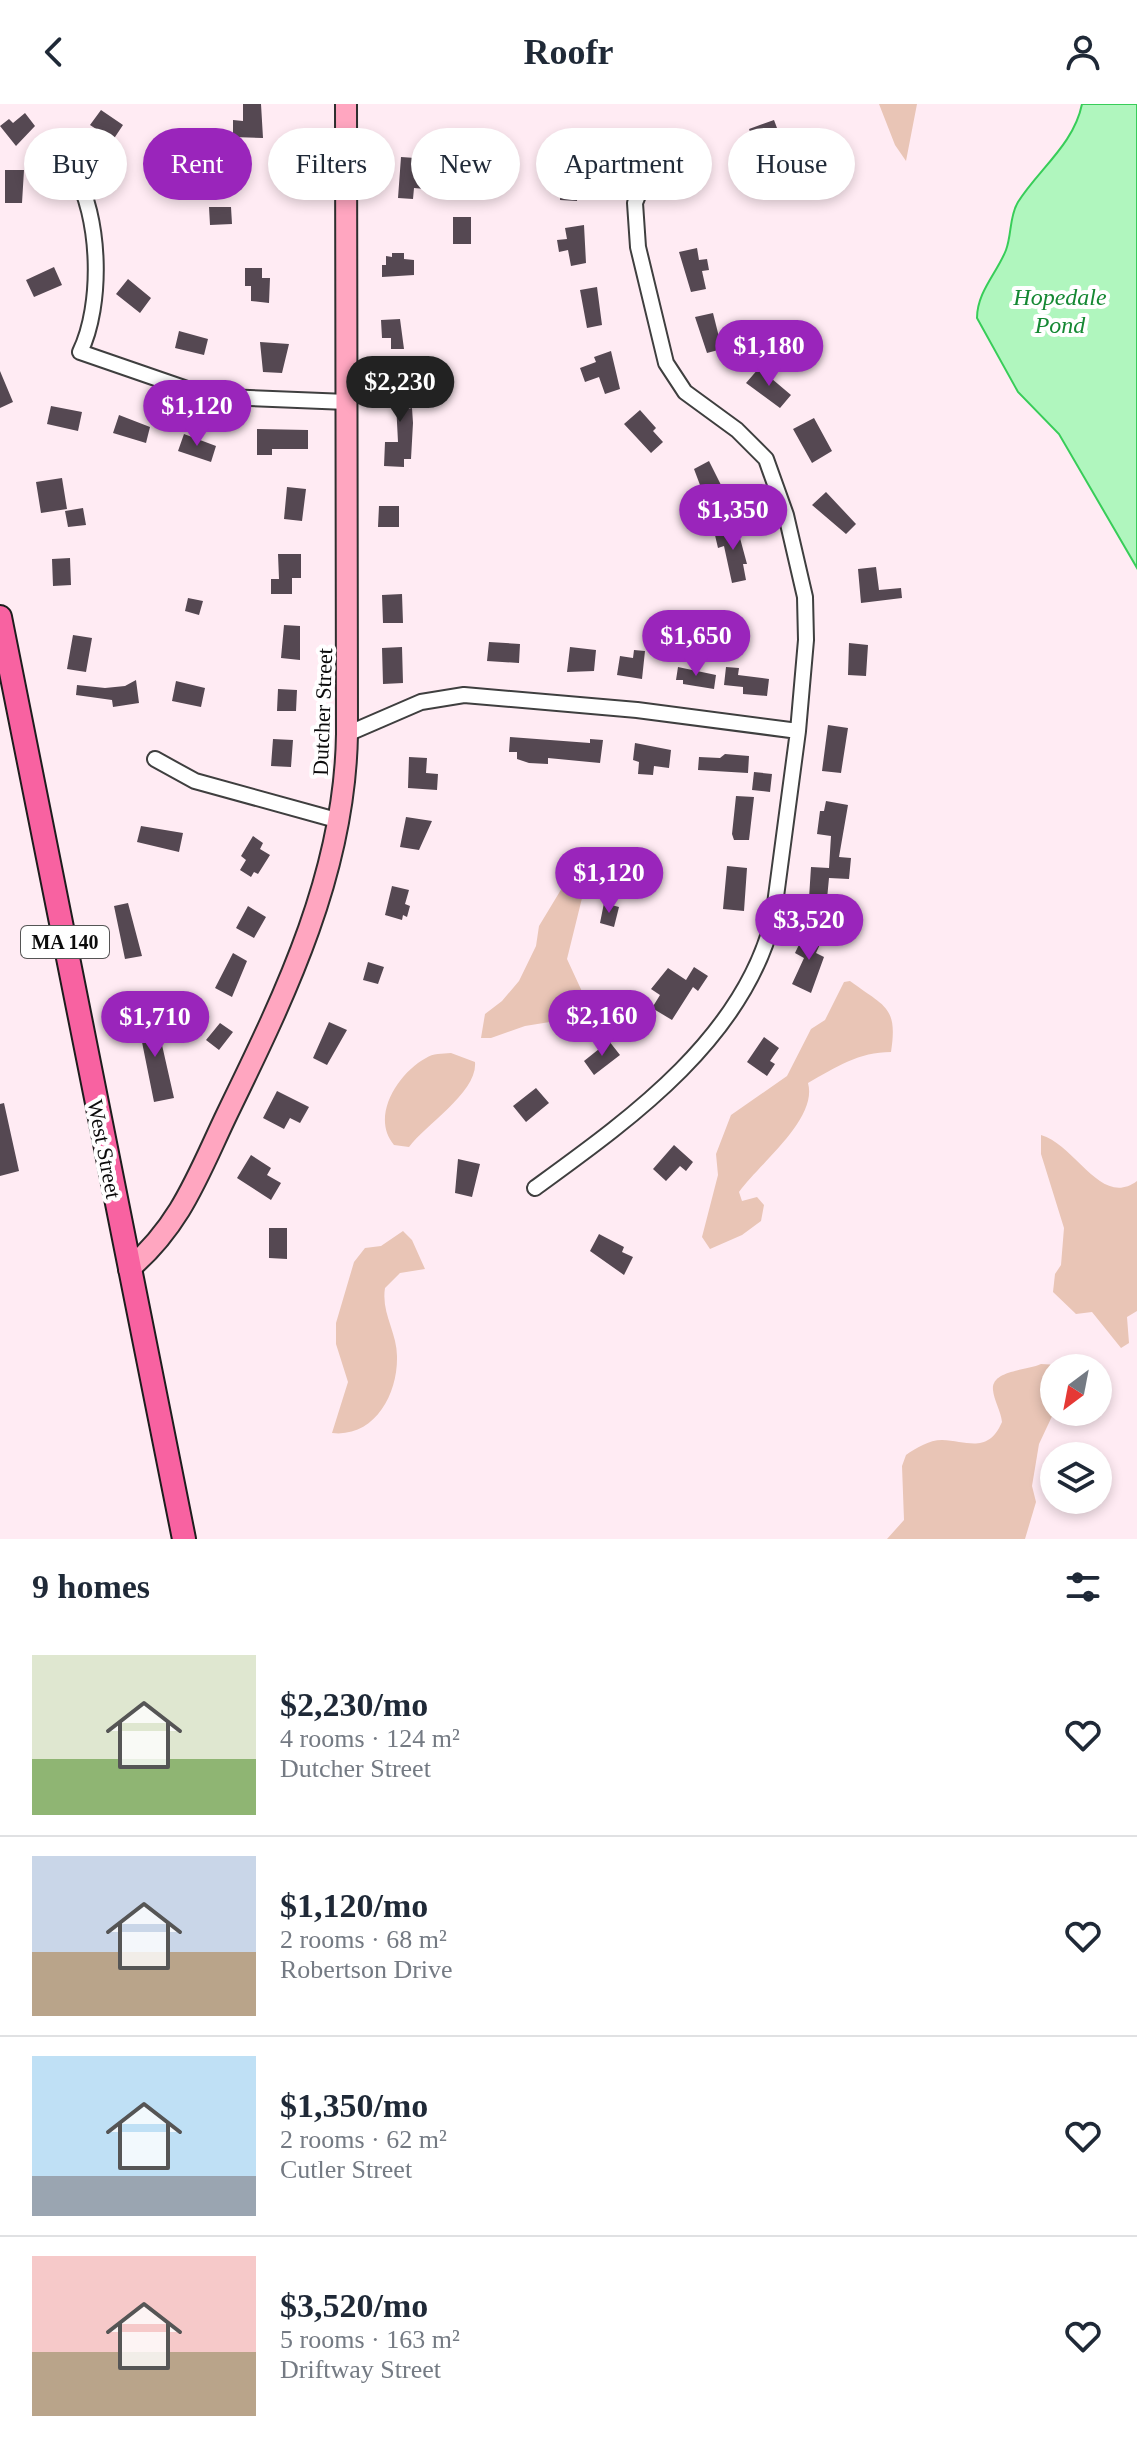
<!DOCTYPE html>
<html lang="en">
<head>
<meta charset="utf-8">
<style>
	body { margin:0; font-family:"Times New Roman",serif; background:#f2f2f3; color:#1f2937; height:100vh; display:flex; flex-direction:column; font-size:30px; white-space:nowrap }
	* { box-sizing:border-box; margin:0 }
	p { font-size:26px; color:#747a83 }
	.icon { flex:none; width:44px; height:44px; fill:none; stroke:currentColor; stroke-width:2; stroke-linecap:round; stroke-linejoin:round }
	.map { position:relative; height:1435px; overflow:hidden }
	.side { display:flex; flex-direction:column; background:#fff; flex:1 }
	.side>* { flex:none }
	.banner { position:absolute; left:24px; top:24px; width:1090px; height:72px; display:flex; gap:16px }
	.needle { width:52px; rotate:212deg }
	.controls { position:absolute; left:1040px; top:1250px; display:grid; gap:16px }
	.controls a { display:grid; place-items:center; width:72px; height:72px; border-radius:50%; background:#fff; box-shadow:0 4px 12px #0003; font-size:40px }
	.price { position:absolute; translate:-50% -68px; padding:0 18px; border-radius:28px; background:#9a25bb; color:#fff; font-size:26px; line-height:52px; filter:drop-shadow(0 2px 4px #0008) }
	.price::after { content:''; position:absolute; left:50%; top:48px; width:24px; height:18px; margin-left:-12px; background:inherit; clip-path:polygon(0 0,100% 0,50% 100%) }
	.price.selected { background:#222; color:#fff }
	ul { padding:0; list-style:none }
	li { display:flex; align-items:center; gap:24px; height:200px; padding:0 32px }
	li+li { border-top:2px solid #e0e1e3 }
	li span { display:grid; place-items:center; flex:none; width:224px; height:160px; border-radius:0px; color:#555 }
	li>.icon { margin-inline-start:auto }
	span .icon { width:96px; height:96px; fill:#fffc; stroke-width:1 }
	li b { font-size:34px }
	h2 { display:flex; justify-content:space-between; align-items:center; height:96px; padding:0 32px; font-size:34px }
	.tag { padding:0 28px; border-radius:36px; background:#fff; box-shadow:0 4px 12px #0003; font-size:28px; line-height:72px }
	.tag.selected { background:#9a25bb; color:#fff }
	header { display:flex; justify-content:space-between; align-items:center; height:104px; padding:0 32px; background:#fff; font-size:36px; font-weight:600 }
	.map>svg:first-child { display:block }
</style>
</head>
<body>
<header><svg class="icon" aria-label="back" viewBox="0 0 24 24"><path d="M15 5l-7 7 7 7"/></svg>Roofr<svg class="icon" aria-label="person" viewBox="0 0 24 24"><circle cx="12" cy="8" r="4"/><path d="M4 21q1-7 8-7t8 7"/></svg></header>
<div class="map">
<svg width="1137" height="1435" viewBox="0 0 1137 1435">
	<rect width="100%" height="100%" fill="#ffebf3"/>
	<path fill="#e9c5b6" d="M 879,0 L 917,0 L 906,57 L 895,41 Z
		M 562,784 L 584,786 L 567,855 L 585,894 L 587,912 L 525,922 L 491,934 L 481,934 L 485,910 L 502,897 L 519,877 L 536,842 L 539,822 Z
		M 850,877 C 885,903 898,902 891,948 C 859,948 836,963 808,979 C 818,1015 760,1059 739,1088 L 742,1097 L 757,1093 L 764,1101 L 761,1117 L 742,1131 L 710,1145 L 702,1133 L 718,1071 L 716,1050 L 731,1011 L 787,972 L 811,925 L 825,916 L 844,878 Z
		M 451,949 L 475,958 C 478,988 425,1021 409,1043 L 394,1041 C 370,1013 398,969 426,954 C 433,949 442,950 451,949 Z
		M 1041,1031 C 1077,1042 1101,1104 1137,1077 L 1137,1207 L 1127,1213 L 1129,1239 L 1121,1244 L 1092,1208 L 1076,1210 L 1053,1188 L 1055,1170 L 1061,1161 L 1064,1124 L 1041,1050 Z
		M 403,1127 L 412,1136 L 425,1165 L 400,1169 L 385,1184 C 381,1209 397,1228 397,1252 C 398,1291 374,1334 332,1329 L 348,1278 L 336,1240 L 336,1219 L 354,1158 L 365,1144 L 381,1142 Z
		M 1041,1260 L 1059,1261 L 1060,1264 L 1054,1264 L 1054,1308 L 1039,1340 L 1032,1382 L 1036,1398 L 1025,1435 L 887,1435 L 904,1416 L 902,1362 L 906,1351 C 916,1344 929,1336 942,1336 C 968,1337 988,1350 1002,1318 C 1001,1307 994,1297 993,1286 C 991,1266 1026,1267 1041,1260 Z"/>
	<path fill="#b0f6be" stroke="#38cd59" stroke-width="2" d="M 1082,0 L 1137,0 L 1137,464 L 1059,330 L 1018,288 L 977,214 C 977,188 997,169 1006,146 C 1012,130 1009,113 1018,98 C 1039,65 1074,40 1082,0 Z"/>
	<path fill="#554852" d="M 243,0 L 261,0 L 263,34 L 233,33 L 233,16 L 243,17 Z
		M 101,6 L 123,21 L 113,36 L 90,21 Z
		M 25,9 L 35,22 L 16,42 L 0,22 L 9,15 L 13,19 Z
		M 774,16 L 792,64 L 792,58 L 817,72 L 806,90 L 777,74 L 768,77 L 749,25 Z
		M 180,53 L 201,54 L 200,75 L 179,75 Z
		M 401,53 L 415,54 L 415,59 L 427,61 L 425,85 L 414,84 L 413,95 L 398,94 Z
		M 445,53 L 462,55 L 461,71 L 444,70 Z
		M 563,56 L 581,57 L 577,97 L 560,96 L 561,80 L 551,79 L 552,68 L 562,69 Z
		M 5,66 L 24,66 L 22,99 L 5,99 Z
		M 209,103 L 231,103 L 232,120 L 210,121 Z
		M 453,113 L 471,113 L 471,140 L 453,140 Z
		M 584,121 L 586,159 L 571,162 L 568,146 L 559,148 L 557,136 L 567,135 L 565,124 Z
		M 697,144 L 699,156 L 707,155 L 709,166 L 702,167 L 706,185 L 691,188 L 679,148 Z
		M 392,149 L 404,149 L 404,155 L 414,156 L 414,171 L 382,173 L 382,161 L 386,161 L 386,152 L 392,153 Z
		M 54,163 L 62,181 L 34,193 L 26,176 Z
		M 245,164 L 262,164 L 262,174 L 270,174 L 269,199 L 251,197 L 251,182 L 245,182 Z
		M 128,175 L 151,194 L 140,209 L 116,190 Z
		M 597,183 L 602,221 L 587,224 L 580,186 Z
		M 713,209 L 722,245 L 707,249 L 695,213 Z
		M 400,215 L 404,245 L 391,245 L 391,234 L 382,234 L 381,216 Z
		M 179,227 L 208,235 L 204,251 L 175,244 Z
		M 260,238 L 289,240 L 282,269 L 263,268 Z
		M 611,247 L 620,285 L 605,290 L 599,273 L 585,278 L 580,264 L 596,258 L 594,253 Z
		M 759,264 L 791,291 L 780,304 L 746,279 Z
		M 0,267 L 13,298 L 0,304 Z
		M 391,270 L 408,270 L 407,305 L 412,304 L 413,319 L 411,355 L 404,355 L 404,363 L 384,362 L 385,338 L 398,338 L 396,299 L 390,299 Z
		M 51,302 L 82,308 L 78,327 L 47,320 Z
		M 640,306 L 656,324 L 653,327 L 663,338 L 651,349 L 624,320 Z
		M 119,311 L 150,323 L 146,339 L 113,329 Z
		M 814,314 L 832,347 L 812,359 L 793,325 Z
		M 257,325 L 308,326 L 308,345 L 272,345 L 272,351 L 257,351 Z
		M 184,330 L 216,342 L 211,358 L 178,347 Z
		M 709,357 L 727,393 L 696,408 L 690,396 L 703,389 L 694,365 Z
		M 62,374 L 67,405 L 41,409 L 36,378 Z
		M 287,383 L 306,385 L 302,417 L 284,415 Z
		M 826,388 L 856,420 L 846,430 L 812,401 Z
		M 379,402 L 399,402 L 399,423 L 378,423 Z
		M 83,404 L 86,421 L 68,423 L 65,407 Z
		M 737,423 L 747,460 L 743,460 L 746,476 L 732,479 L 724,442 L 718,444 L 714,427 Z
		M 278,450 L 301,450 L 301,474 L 292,474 L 292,490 L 271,490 L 271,475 L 279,475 Z
		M 70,454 L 71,481 L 53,482 L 52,455 Z
		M 876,463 L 879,486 L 901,484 L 902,494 L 861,499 L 858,465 Z
		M 402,490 L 403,519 L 383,519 L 382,491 Z
		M 188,494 L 203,497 L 199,511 L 185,507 Z
		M 284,521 L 300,522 L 300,556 L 281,554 Z
		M 73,531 L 92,534 L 86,568 L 67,565 Z
		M 489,538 L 520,540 L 519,559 L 487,557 Z
		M 849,539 L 868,541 L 866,572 L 848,571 Z
		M 402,543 L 403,579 L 383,580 L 382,544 Z
		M 570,543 L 596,546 L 594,567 L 567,568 Z
		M 634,546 L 645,547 L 642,575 L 617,571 L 620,552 L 633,554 Z
		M 678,563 L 716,571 L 714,585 L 683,580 L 683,576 L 676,576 Z
		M 726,563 L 739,564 L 738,571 L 769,575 L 767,592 L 743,590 L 743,583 L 724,581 Z
		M 136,576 L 139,599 L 113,603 L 112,596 L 76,591 L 77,581 L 105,584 L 125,582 Z
		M 176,577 L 205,584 L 201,603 L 172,597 Z
		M 278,585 L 297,586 L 296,607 L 277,607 Z
		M 828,621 L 848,624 L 841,669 L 822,667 Z
		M 510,633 L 590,639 L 590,635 L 603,636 L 600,659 L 548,654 L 548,660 L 529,659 L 517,655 L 517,648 L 509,648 Z
		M 273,635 L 293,636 L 291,663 L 271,662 Z
		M 635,639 L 671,646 L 669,664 L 654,662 L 653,671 L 638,670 L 639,658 L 633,656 Z
		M 725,650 L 749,652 L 748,669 L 698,666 L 699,653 L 720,654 Z
		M 409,653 L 427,654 L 426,669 L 438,670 L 437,686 L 408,684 Z
		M 754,668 L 772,670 L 770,688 L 752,686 Z
		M 736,692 L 754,693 L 749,736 L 734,736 L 732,730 Z
		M 826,697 L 848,701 L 839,753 L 851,754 L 849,775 L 829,774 L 827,795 L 809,794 L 811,763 L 829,764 L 831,732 L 817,730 L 820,707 L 824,707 Z
		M 406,713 L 432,717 L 419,746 L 400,743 Z
		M 141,722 L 183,729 L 179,748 L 137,738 Z
		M 253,732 L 263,739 L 260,745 L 270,751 L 258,770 L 254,768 L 251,773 L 240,766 L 246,756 L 241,752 Z
		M 727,762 L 747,764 L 744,807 L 723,805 Z
		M 392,782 L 409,786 L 405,800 L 410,802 L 407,813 L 403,811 L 402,816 L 385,811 Z
		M 128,799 L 142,852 L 125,855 L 114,802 Z
		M 604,799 L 619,803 L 614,823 L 600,819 Z
		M 248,802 L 266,813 L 254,834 L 236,824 Z
		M 806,826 L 823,834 L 816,849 L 824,853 L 811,889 L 792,880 L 804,854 L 795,849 Z
		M 233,849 L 247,857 L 232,893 L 215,884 Z
		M 368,858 L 384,863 L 378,880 L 363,876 Z
		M 694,863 L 708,872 L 698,887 L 693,883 L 672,916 L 652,904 L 660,891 L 651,885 L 668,864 L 686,876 Z
		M 155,910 L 174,994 L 154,998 L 137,913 Z
		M 329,918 L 347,926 L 327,961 L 313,954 Z
		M 220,919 L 233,928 L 219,946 L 206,936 Z
		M 764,933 L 779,944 L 770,957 L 775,960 L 767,972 L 747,958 Z
		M 609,937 L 620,951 L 594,971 L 584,957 Z
		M 536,984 L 549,999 L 526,1018 L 513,1002 Z
		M 277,987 L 309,1003 L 300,1019 L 290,1014 L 284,1025 L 263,1014 Z
		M 4,999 L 19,1067 L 0,1072 L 0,1000 Z
		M 674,1041 L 693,1058 L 686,1067 L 680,1062 L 666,1077 L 653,1065 Z
		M 251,1051 L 271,1064 L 267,1071 L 281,1079 L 271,1096 L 237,1074 Z
		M 458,1055 L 480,1060 L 472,1093 L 455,1089 Z
		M 269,1124 L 287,1124 L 287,1155 L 269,1154 Z
		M 599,1130 L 624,1143 L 622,1148 L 633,1153 L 624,1171 L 590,1147 Z"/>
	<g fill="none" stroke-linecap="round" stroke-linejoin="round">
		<g stroke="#3f3f3f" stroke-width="18">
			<path id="street" d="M 73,66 C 101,112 103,201 80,248 L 193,287 L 226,293 L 347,298
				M 645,74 L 635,99 L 638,143 L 666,259 L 685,288 L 737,326 L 766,355 L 786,411 L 805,493 L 806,536 L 798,627
				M 347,630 L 421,598 L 464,591 L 637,606 L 798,627 L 773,815 C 743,935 630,1015 535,1084
				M 155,655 L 195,677 L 340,717"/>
		</g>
		<g stroke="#2e2e2e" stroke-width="24">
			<path id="secondary" d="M 129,1165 C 182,1120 199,1068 228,1008 C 287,887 345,767 347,630 L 346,0"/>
		</g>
		<g stroke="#1d1d1d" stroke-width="26">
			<path id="primary" d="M 0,513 L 184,1435"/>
		</g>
		<use href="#street" stroke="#fff" stroke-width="14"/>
		<use href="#secondary" stroke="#ffa6c0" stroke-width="20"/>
		<use href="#primary" stroke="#f862a1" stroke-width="22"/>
	</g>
	<g text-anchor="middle" stroke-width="8" stroke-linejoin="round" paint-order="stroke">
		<rect fill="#fff" stroke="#555" stroke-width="2" x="21" y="822" width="88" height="32" rx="6"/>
		<g font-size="20" font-weight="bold" fill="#0c0c0c">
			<text x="65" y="845">MA 140</text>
		</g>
		<g font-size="22" fill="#0c0c0c" stroke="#fff">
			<text transform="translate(322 608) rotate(-88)" y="8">Dutcher Street</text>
			<text transform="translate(105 1045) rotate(79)" y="8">West Street</text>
		</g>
		<g font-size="24" font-style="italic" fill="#158833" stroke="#fff">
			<text x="1060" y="201">Hopedale<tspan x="1060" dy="28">Pond</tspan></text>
		</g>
	</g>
</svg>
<div class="controls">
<a><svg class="needle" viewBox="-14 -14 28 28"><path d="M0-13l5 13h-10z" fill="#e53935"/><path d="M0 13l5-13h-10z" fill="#747a83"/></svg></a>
<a><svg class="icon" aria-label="layers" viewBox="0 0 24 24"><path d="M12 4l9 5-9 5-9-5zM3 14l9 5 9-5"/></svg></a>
</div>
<b class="price" style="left:769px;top:284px">$1,180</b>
<b class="price selected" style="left:400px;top:320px">$2,230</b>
<b class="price" style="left:197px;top:344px">$1,120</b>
<b class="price" style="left:733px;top:448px">$1,350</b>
<b class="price" style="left:696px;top:574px">$1,650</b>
<b class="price" style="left:609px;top:811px">$1,120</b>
<b class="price" style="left:809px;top:858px">$3,520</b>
<b class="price" style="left:602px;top:954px">$2,160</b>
<b class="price" style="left:155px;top:955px">$1,710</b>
<div class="banner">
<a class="tag">Buy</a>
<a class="tag selected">Rent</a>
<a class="tag">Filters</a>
<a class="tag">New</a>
<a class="tag">Apartment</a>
<a class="tag">House</a>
</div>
</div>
<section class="side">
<h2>9 homes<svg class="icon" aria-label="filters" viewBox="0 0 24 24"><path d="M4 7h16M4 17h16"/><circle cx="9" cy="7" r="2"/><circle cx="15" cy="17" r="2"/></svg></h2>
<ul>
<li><span style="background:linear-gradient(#dfe7d0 65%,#8fb573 0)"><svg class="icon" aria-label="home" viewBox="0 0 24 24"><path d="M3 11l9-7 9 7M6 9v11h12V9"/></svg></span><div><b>$2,230/mo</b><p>4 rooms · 124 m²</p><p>Dutcher Street</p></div><svg class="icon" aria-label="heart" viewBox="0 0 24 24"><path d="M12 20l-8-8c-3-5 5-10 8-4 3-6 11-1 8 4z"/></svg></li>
<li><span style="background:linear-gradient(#c9d6e8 60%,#b9a48a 0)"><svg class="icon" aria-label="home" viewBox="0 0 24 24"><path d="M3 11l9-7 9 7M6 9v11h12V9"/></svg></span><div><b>$1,120/mo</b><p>2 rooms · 68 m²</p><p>Robertson Drive</p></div><svg class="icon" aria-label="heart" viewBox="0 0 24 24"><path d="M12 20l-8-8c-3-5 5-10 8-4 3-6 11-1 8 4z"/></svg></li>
<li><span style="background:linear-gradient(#bfe0f5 75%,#9aa5b1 0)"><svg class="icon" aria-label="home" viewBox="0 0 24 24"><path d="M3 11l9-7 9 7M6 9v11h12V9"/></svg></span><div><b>$1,350/mo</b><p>2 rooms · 62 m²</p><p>Cutler Street</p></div><svg class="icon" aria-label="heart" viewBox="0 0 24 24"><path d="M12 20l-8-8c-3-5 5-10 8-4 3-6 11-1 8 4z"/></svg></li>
<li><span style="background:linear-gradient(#f6c9c9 60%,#b9a48a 0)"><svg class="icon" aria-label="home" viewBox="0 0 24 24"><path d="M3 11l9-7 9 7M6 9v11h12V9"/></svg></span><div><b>$3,520/mo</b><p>5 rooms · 163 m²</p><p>Driftway Street</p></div><svg class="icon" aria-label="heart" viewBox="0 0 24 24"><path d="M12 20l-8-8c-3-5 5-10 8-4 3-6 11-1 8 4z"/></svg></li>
</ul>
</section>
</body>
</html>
